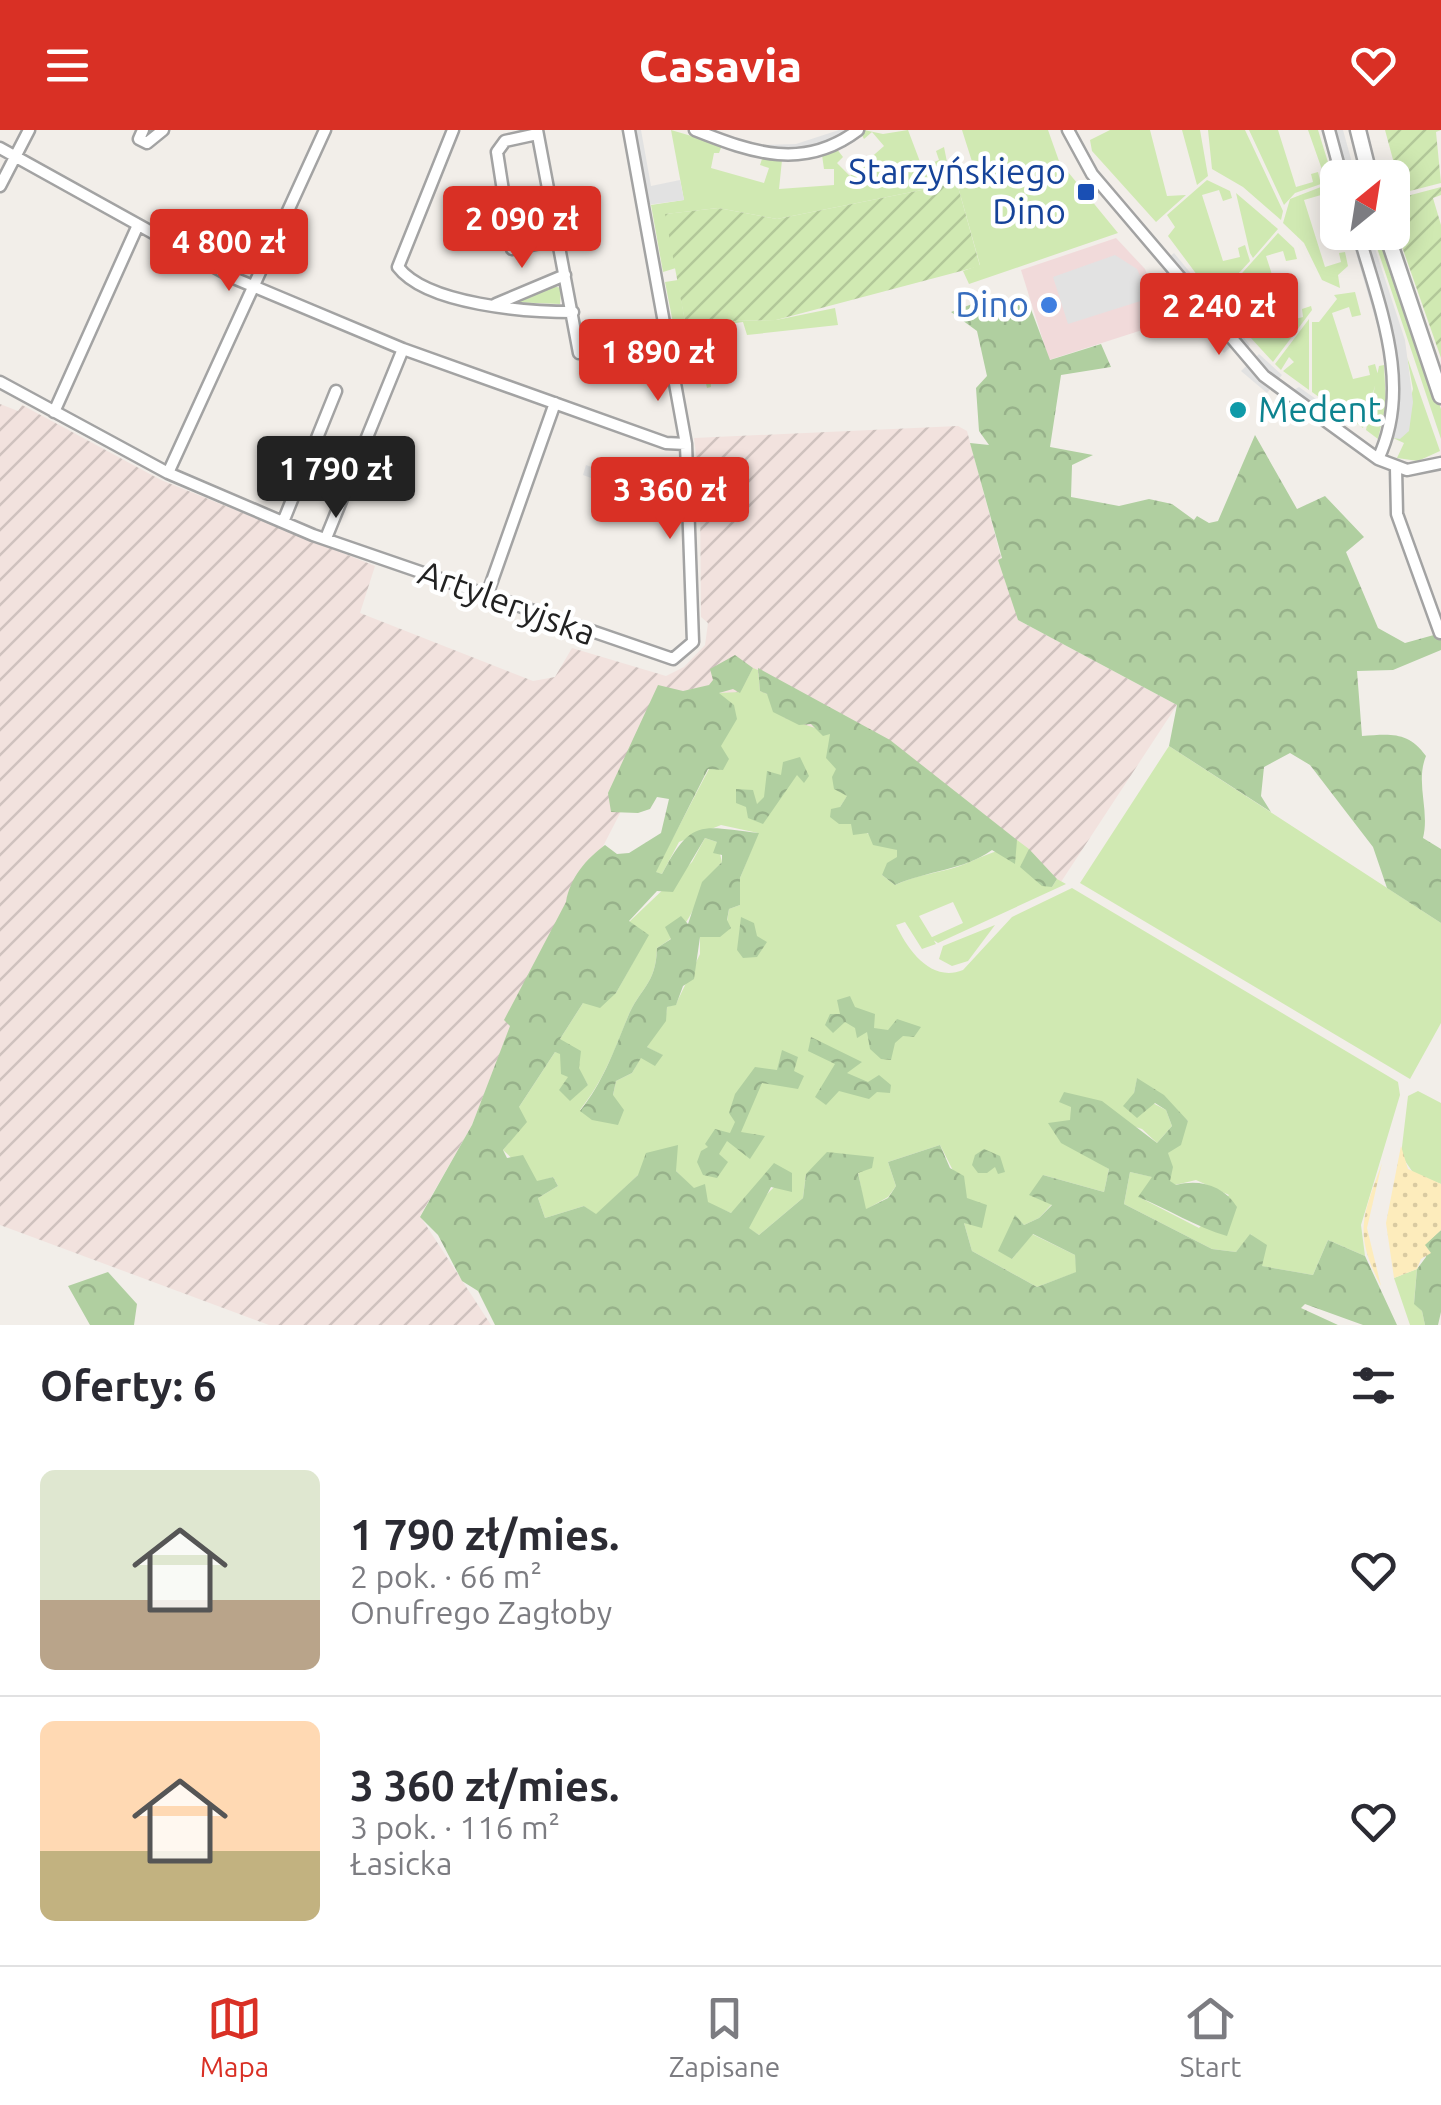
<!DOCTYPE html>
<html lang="pl">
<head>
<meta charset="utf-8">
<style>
	body { margin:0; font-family:Ubuntu,sans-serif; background:#f7f7f7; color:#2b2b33; height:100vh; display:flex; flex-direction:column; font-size:38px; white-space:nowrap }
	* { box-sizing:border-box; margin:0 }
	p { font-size:32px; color:#7c7c81 }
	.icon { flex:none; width:55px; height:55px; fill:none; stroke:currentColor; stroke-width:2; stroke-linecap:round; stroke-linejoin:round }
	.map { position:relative; height:1195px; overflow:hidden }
	.side { display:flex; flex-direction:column; background:#fff; flex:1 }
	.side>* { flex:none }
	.needle { width:65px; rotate:30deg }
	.tools { position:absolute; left:1320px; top:30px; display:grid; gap:20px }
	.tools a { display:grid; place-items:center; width:90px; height:90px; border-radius:15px; background:#fff; box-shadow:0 5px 25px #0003; font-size:50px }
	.price { position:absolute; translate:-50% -85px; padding:0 22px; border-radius:10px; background:#d93025; color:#fff; font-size:32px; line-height:65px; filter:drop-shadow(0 2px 5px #0008) }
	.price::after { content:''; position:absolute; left:50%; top:60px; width:30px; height:22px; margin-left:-15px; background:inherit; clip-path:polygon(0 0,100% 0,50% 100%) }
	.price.on { background:#222; color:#fff }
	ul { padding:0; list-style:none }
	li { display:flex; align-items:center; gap:30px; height:250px; padding:0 40px }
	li+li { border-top:2px solid #e1e1e2 }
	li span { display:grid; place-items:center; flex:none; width:280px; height:200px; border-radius:15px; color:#555 }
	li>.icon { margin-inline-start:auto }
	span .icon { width:120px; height:120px; fill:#fffc; stroke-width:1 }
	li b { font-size:42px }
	h2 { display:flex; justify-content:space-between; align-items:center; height:120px; padding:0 40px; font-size:42px }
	header { display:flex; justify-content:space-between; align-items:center; height:130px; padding:0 40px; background:#d93025; color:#fff; font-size:45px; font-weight:800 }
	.tabs { display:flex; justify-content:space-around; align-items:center; height:140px; border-top:2px solid #e1e1e2; background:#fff; font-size:28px; color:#7c7c81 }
	.tabs a { display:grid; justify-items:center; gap:5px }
	.tabs .on { color:#d93025 }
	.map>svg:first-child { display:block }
</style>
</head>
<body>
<header><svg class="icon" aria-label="menu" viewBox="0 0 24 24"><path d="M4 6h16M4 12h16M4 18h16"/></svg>Casavia<svg class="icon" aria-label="heart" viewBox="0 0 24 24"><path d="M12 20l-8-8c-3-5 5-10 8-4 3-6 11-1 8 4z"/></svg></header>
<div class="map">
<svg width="1441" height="1195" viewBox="0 0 1441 1195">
	<defs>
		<pattern id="military-furrows" width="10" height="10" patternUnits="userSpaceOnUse" patternTransform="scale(2.5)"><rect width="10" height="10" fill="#f2e2de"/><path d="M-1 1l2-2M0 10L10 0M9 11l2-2" fill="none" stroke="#cfc2be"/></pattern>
		<pattern id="forest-crowns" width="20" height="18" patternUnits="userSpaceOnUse" patternTransform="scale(2.5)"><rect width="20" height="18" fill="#b0cfa0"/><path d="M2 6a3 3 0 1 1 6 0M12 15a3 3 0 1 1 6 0" fill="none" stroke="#97b18a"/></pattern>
		<pattern id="sand-dots" width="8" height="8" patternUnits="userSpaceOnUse" patternTransform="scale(2.5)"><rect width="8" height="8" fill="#fdecbc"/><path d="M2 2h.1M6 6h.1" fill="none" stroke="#d9caa1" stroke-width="1.8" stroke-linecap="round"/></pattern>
		<pattern id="garden-furrows" width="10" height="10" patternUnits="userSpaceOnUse" patternTransform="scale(2.5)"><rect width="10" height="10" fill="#d0e9b2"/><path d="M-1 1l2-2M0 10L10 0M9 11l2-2" fill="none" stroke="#b2c899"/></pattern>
	</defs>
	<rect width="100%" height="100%" fill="#f2eee9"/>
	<path fill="#f1dada" d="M 1116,108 L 1145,139 L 1164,193 L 1049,230 L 1021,140 Z"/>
	<path fill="url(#military-furrows)" d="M 0,274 L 18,281 L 22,275 L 161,350 L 375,436 L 360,483 L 533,551 L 555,547 L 572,518 L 666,546 L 684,537 L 705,515 L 708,493 L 701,487 L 700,357 L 694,308 L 958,296 L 967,301 L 1018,490 L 1177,575 L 1061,752 L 709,556 L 683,561 L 511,895 L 472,995 L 420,1086 L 491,1195 L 269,1195 L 0,1095 Z"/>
	<path fill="#d0e9b2" d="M 671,0 L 722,15 L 719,23 L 714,23 L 711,38 L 764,53 L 769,38 L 760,35 L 762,29 L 782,30 L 779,59 L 834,55 L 834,39 L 824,39 L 822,25 L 836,18 L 843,27 L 837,33 L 850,46 L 884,16 L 872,2 L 864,9 L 861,3 L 864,0 L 883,4 L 908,0 L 922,37 L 939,30 L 936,21 L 944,17 L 949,42 L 962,45 L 975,41 L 962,0 L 1048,0 L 1059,31 L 1118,103 L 969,154 L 963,141 L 980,135 L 957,53 L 777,89 L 718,78 L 666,84 L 676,138 L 663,142 L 651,75 L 684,70 Z
		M 1110,0 L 1150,0 L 1167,66 L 1186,65 L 1156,92 L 1092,21 L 1090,10 Z
		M 1182,0 L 1200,0 L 1208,46 L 1197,55 Z
		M 1208,0 L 1245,0 L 1283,81 L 1281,90 L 1243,57 L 1212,39 Z
		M 1249,0 L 1278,0 L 1296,57 L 1313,52 L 1311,44 L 1318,42 L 1321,54 L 1295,63 L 1284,75 Z
		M 1308,0 L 1318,0 L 1331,42 L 1325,48 Z
		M 1207,50 L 1230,61 L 1232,68 L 1223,71 L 1219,60 L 1202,65 L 1223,131 L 1240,127 L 1238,118 L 1245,115 L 1250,131 L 1215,169 L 1168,106 L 1175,97 L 1167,85 Z
		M 1326,55 L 1332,74 L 1324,76 L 1321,65 L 1304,70 L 1325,137 L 1341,132 L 1339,123 L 1345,122 L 1348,136 L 1338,145 L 1340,158 L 1322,150 L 1304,113 L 1283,93 L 1290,69 Z
		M 1236,63 L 1278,99 L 1253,128 L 1250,123 Z
		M 1278,103 L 1294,118 L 1297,129 L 1286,131 L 1283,121 L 1266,126 L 1287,191 L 1303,187 L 1302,179 L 1311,176 L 1312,180 L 1273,232 L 1217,171 Z
		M 1372,103 L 1381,103 L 1441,279 L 1441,309 Z
		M 678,150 L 685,192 L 776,190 L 835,178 L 838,195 L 747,205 L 743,192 L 709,197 L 705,204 L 674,198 L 665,152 Z
		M 553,156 L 561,158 L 560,174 L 512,172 Z
		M 1355,162 L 1361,185 L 1352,187 L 1349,177 L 1332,183 L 1353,249 L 1370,245 L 1368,236 L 1375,234 L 1378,245 L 1363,298 L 1312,262 L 1312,192 L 1319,192 L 1337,169 L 1334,165 Z
		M 1309,189 L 1309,260 L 1283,241 L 1294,232 L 1289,227 L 1281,240 L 1275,234 Z
		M 679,207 C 711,205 710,233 711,257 L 707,258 L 701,233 L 679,223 Z
		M 1407,227 L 1440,321 L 1418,331 L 1397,328 L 1404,313 L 1393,308 L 1400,308 L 1413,259 Z
		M 1384,235 L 1386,274 L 1378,309 L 1366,300 L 1379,236 Z
		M 753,538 L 758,540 L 760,561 L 767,564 L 785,588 L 830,603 L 830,618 L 848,665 L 840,677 L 851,694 L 897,720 L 898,727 L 882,745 L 895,755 C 914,746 931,744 950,739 C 973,733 989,720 1014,718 L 1017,710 L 1029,719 L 1021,737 L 1052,757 L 1057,749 L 1066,754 L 938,813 L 930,808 L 963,793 L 953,772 L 919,786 L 936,814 L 922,819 L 905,792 L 896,795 C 908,820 931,853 963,840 L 1012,787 L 1072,758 L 1398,952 L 1400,965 L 1361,1095 L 1365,1126 L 1328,1110 L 1313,1145 L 1261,1136 L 1251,1104 L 1236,1122 L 1212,1119 L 1124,1074 L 1130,1042 L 1153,1047 L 1139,1067 L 1199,1098 L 1229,1065 L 1196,1050 L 1175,1055 L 1169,1051 L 1168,1023 L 1188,991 L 1137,949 L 1134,963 L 1166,980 L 1172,996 L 1157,1013 L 1142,999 L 1071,977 C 1069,1003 1088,1026 1109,1039 L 1104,1062 L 1043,1045 L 1052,1074 L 1039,1088 L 1024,1095 L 1015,1086 L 1012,1129 L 1032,1104 L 1075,1125 L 1077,1142 L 1037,1157 L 972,1121 L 964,1093 L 967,1068 L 940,1015 L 888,1032 L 896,1056 L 888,1067 L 865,1080 L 858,1042 L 806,1044 L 803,1068 L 759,1105 L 748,1098 C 754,1074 772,1057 792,1043 L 731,1083 L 707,1073 L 676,1041 L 638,1045 L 596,1085 L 584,1076 L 545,1088 L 538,1068 L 558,1056 L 553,1047 L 537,1052 L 503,1020 L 511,1010 L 519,977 L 555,922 L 560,923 L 569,947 L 560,960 L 588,955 L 560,909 L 583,873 L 616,863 L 648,805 L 629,792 L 692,732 L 705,708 L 717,712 L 722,732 C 690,764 702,792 657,818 C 656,856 639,858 627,889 C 614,922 603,951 580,980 L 613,965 L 616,951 L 632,943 L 641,927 L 655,935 L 662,925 L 647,917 C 653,901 666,895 667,877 L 676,874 L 700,824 L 700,807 L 727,791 L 729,779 L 740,775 L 740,748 L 758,703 L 721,695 L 679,712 L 662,744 L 655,742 L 721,616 L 718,563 L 740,562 Z
		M 1169,616 L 1441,793 L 1441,893 L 1410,949 L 1080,753 Z
		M 995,795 L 968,831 L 952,836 L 939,829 L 943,816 Z
		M 1418,961 L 1441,973 L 1441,1054 L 1414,1044 L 1401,1025 L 1408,966 Z
		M 1417,1139 L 1414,1173 L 1422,1181 L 1425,1195 L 1410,1195 L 1394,1148 Z"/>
	<path fill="url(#forest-crowns)" d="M 988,168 L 1029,174 L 1050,230 L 1101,214 L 1111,237 L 1061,245 L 1050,317 L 1093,325 L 1072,335 L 1071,367 L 1119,376 L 1149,369 L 1172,374 L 1194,390 L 1197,386 L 1209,393 L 1218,391 L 1255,305 L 1297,379 L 1325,366 L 1364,407 L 1346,422 L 1378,498 L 1405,513 L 1441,503 L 1441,520 L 1393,540 L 1357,541 L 1362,606 C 1390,604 1408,601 1426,626 C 1415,653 1430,680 1423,708 L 1441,719 L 1441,793 L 1387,758 L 1373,717 L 1310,635 L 1290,623 L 1264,637 L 1261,666 L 1271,682 L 1169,616 L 1177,575 L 1018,490 L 998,430 L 1002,428 L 970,313 L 989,315 L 979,301 L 976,258 L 987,246 L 977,201 L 951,182 Z
		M 735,525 L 753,538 L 740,563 L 733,559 L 719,563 L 734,575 L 737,589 L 721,616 L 729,629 L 723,640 L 708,639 L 656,742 L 662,744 C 692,687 701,697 759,703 L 740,748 L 740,775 L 729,779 L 727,790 L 731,798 L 720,807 L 700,807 L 694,849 L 683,856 L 676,875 L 667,877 L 666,891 L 647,917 L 663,925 L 655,936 L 641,928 L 632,943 L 616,951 L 613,965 L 624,980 L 618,995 L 592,990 L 580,981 C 603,952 613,923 627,889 C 639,858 656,856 657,818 L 671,809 L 665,797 L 681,786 L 688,794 L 702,752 L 722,732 L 722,725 L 713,723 L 717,712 L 705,708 L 673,762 L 657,761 L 629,791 L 649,805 L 616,863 L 600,878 L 583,873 L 560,909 L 581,921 L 579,938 L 588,955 L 570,971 L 559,960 L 568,947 L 561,944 L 560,924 L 555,922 L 519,977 L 527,992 L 503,1020 L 507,1028 L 523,1025 L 537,1051 L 553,1047 L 558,1056 L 538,1068 L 545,1088 L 584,1076 L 596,1084 L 638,1045 L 646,1023 L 678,1015 L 676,1041 L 694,1058 L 705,1054 L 708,1072 L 731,1083 L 774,1033 L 792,1043 L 792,1062 L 771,1057 L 749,1098 L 759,1105 L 803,1068 L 806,1044 L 827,1022 L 874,1027 L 872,1038 L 858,1043 L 866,1079 L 888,1068 L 896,1056 L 888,1032 L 940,1015 L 950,1038 L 964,1046 L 967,1068 L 987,1075 L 982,1098 L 964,1093 L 972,1121 L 1037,1157 L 1076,1142 L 1075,1125 L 1033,1104 L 1012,1129 L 998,1121 L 1015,1085 L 1024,1095 L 1039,1088 L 1052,1075 L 1029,1065 L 1043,1045 L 1104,1062 L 1109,1039 L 1061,1013 L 1048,993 L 1070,990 L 1071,977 L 1059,972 L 1064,962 L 1102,971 L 1157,1013 L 1172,996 L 1166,980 L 1155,973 L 1137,988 L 1123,976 L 1134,963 L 1137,948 L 1164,965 L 1188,991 L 1181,1015 L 1168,1023 L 1173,1037 L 1170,1051 L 1176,1055 C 1199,1049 1223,1055 1237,1077 L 1227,1106 C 1195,1097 1169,1079 1138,1067 L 1152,1047 L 1130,1042 L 1124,1074 L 1212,1119 L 1236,1122 L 1250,1104 L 1267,1115 L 1262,1136 L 1313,1145 L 1328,1110 L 1365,1126 L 1397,1195 L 1363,1195 L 1305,1174 L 1301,1178 L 1338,1195 L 495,1195 L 478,1161 L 462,1151 L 438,1105 L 420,1087 L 472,995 L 510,896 L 504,890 L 566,772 C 570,748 586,729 605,715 L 617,724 L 629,723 L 661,703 L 669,669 L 657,667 L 650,679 L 638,683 L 611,682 L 608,663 L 658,555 L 683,561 L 709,555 L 713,550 L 710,539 Z
		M 758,538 L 890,610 L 1017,710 L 1015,734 L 992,720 C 962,741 929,740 895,755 L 882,745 L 887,733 L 897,727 L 897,720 L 873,715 L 868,703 L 853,705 L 851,694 L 839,694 L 830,687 L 831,679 L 840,677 L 847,666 L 834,659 L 832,647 L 836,639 L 826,628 L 830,604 L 823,606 L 811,594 L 799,595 L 773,582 L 767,564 L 760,561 Z
		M 800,627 L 809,646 L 804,653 L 797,645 L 763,694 L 748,688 L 746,677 L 736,673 L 736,659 L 753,660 L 757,674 L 764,667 L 767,641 L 781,645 L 783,632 Z
		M 1029,719 L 1057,749 L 1052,757 L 1042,756 L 1020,737 Z
		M 741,787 L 754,793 L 757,806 L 767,812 L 757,827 L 743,828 L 737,820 Z
		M 850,866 L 855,877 L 875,884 L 874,898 L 888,900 L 897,889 L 921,897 L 914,907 L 903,906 L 895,913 L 891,930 L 881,929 L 870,919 L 867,902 L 857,908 L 855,898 L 845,892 L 833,903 L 825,895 L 830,884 L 840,884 L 837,870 Z
		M 811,907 L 862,932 L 847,943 L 868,952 L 879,945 L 891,955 L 890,963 L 877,962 L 869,969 L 839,961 L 826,975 L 815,967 L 835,934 L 808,921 Z
		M 782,920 L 798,927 L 794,941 L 804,946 L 798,959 L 762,953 L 741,1002 L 765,1006 L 750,1029 L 727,1011 L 719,1024 L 728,1032 L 717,1048 L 703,1045 L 697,1032 L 701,1021 L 708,1017 L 705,1014 L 715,999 L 730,1003 L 735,992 L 729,983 L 735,964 L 755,937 L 777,940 Z
		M 984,1019 L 1000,1026 L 1005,1042 L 998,1044 L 995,1037 L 987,1043 L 978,1043 L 972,1035 L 975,1025 Z
		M 1441,1100 L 1441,1182 L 1438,1195 L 1425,1195 L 1422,1181 L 1414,1174 L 1417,1139 L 1426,1127 L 1424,1115 Z
		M 108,1142 L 137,1174 L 134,1195 L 90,1195 L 68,1156 Z"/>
	<path fill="url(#sand-dots)" d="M 1401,1016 L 1408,1039 L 1441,1054 L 1441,1100 L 1425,1115 L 1431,1123 L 1421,1129 L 1417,1139 L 1394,1148 L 1386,1093 Z
		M 1382,1033 L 1367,1098 L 1381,1156 C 1353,1103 1363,1086 1382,1033 Z"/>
	<path fill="url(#garden-furrows)" d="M 1385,0 L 1441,0 L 1436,2 L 1441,53 L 1402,63 Z
		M 957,53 L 980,136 L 776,190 L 685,192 L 665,84 L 718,78 L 777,89 Z
		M 1441,57 L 1441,65 L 1433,68 L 1441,95 L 1441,228 L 1393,91 L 1392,70 Z"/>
	<path fill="#e2e2e2" d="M 633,0 L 641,0 L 651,56 L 680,50 L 684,70 L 647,75 Z
		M 839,0 L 858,0 L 832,18 L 761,24 L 764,15 L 796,14 Z
		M 1321,0 L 1343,0 L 1356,47 L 1338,48 L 1337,56 Z
		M 1350,103 L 1370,103 L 1405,210 L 1413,272 L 1409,301 L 1400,309 L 1393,308 L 1399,271 L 1397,241 L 1391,242 Z
		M 1174,123 L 1250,215 L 1242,224 L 1233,215 L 1224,223 L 1195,188 L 1205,182 L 1165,131 Z
		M 1115,125 L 1137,139 L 1150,168 L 1068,194 L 1053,147 Z
		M 1259,224 L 1282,245 L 1267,263 L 1241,241 Z
		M 1299,257 L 1347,291 L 1339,302 L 1287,264 Z
		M 586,335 L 622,348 L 618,358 L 583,345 Z"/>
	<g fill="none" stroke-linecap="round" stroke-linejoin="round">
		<g stroke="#a3a3a3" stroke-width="15">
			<path id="minor" d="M 143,0 L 139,9 L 147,13 L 163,0
				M 453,0 L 398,137 C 427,175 528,182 573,182
				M 537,0 L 579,223
				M 695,0 C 753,23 804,41 858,0
				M 1068,0 L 1092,44 L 1264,246 L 1378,329 L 1407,340 L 1441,333
				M 1329,0 L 1342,48
				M 537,4 L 505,11 L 497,22 L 512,119 L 560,109
				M 0,18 L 236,149 L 403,219 L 666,313 L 686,314
				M 0,56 L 29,0
				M 1358,102 C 1379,176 1413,256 1378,329
				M 496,174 L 565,145
				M 0,252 L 168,343 L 313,405 L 673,529 L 693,512 L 686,314 L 629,0
				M 54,282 L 138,95
				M 1396,338 L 1397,384 L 1440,503
				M 168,343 L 325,0
				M 283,392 L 336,261
				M 326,408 L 403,219
				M 487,465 L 555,273"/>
		</g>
		<g stroke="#a3a3a3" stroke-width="19">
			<path id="tertiary" d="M 1358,0 L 1370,48
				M 1386,102 L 1441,266"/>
		</g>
		<use href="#minor" stroke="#fff" stroke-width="10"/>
		<use href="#tertiary" stroke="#fff" stroke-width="14"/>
	</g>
	<rect fill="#1a4fb4" stroke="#fff" stroke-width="4" x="1076" y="52" width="20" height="20" rx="5"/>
	<circle fill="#3f7fe0" stroke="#fff" stroke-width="4" cx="1049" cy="175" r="10"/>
	<circle fill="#0f9aa8" stroke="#fff" stroke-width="4" cx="1238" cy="280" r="10"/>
	<g text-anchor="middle" stroke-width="9" stroke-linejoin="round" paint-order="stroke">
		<g font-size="35" fill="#164399" stroke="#fff" text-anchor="end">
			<text x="1066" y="54">Starzyńskiego<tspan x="1066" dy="40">Dino</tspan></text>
		</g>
		<g font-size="35" fill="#366cbe" stroke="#fff" text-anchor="end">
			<text x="1029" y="187">Dino</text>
		</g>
		<g font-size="35" fill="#0d838f" stroke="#fff" text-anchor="start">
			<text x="1258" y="292">Medent</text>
		</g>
		<g font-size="35" fill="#222" stroke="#fff">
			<text transform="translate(507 473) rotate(20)" y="12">Artyleryjska</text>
		</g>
	</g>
</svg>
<div class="tools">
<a><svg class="needle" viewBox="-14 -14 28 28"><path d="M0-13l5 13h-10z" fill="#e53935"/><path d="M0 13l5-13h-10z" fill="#7c7c81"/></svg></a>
</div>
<b class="price" style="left:522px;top:141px">2 090 zł</b>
<b class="price" style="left:229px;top:164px">4 800 zł</b>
<b class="price" style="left:1219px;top:228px">2 240 zł</b>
<b class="price" style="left:658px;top:274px">1 890 zł</b>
<b class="price on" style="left:336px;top:391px">1 790 zł</b>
<b class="price" style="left:670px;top:412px">3 360 zł</b>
</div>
<section class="side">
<h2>Oferty: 6<svg class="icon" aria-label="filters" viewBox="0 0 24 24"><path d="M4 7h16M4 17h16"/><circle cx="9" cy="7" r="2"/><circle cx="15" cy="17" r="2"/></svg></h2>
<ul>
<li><span style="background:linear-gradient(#dfe7d0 65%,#b9a48a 0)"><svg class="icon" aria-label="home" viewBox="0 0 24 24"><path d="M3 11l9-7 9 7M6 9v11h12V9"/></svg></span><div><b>1 790 zł/mies.</b><p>2 pok. · 66 m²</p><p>Onufrego Zagłoby</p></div><svg class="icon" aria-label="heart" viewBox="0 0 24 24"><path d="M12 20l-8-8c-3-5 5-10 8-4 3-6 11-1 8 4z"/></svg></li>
<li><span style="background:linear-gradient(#ffd9b3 65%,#c2b280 0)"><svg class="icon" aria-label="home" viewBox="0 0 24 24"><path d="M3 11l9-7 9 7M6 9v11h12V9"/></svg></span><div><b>3 360 zł/mies.</b><p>3 pok. · 116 m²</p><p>Łasicka</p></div><svg class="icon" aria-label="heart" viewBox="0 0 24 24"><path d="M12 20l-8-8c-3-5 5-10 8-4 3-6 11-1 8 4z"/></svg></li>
</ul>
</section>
<nav class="tabs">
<a class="on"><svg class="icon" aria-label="map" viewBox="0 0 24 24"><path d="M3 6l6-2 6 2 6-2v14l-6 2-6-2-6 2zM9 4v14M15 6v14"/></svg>Mapa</a>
<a><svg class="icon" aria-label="saved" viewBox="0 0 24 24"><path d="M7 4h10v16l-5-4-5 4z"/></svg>Zapisane</a>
<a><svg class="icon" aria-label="home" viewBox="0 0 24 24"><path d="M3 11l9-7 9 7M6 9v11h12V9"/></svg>Start</a>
</nav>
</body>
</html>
